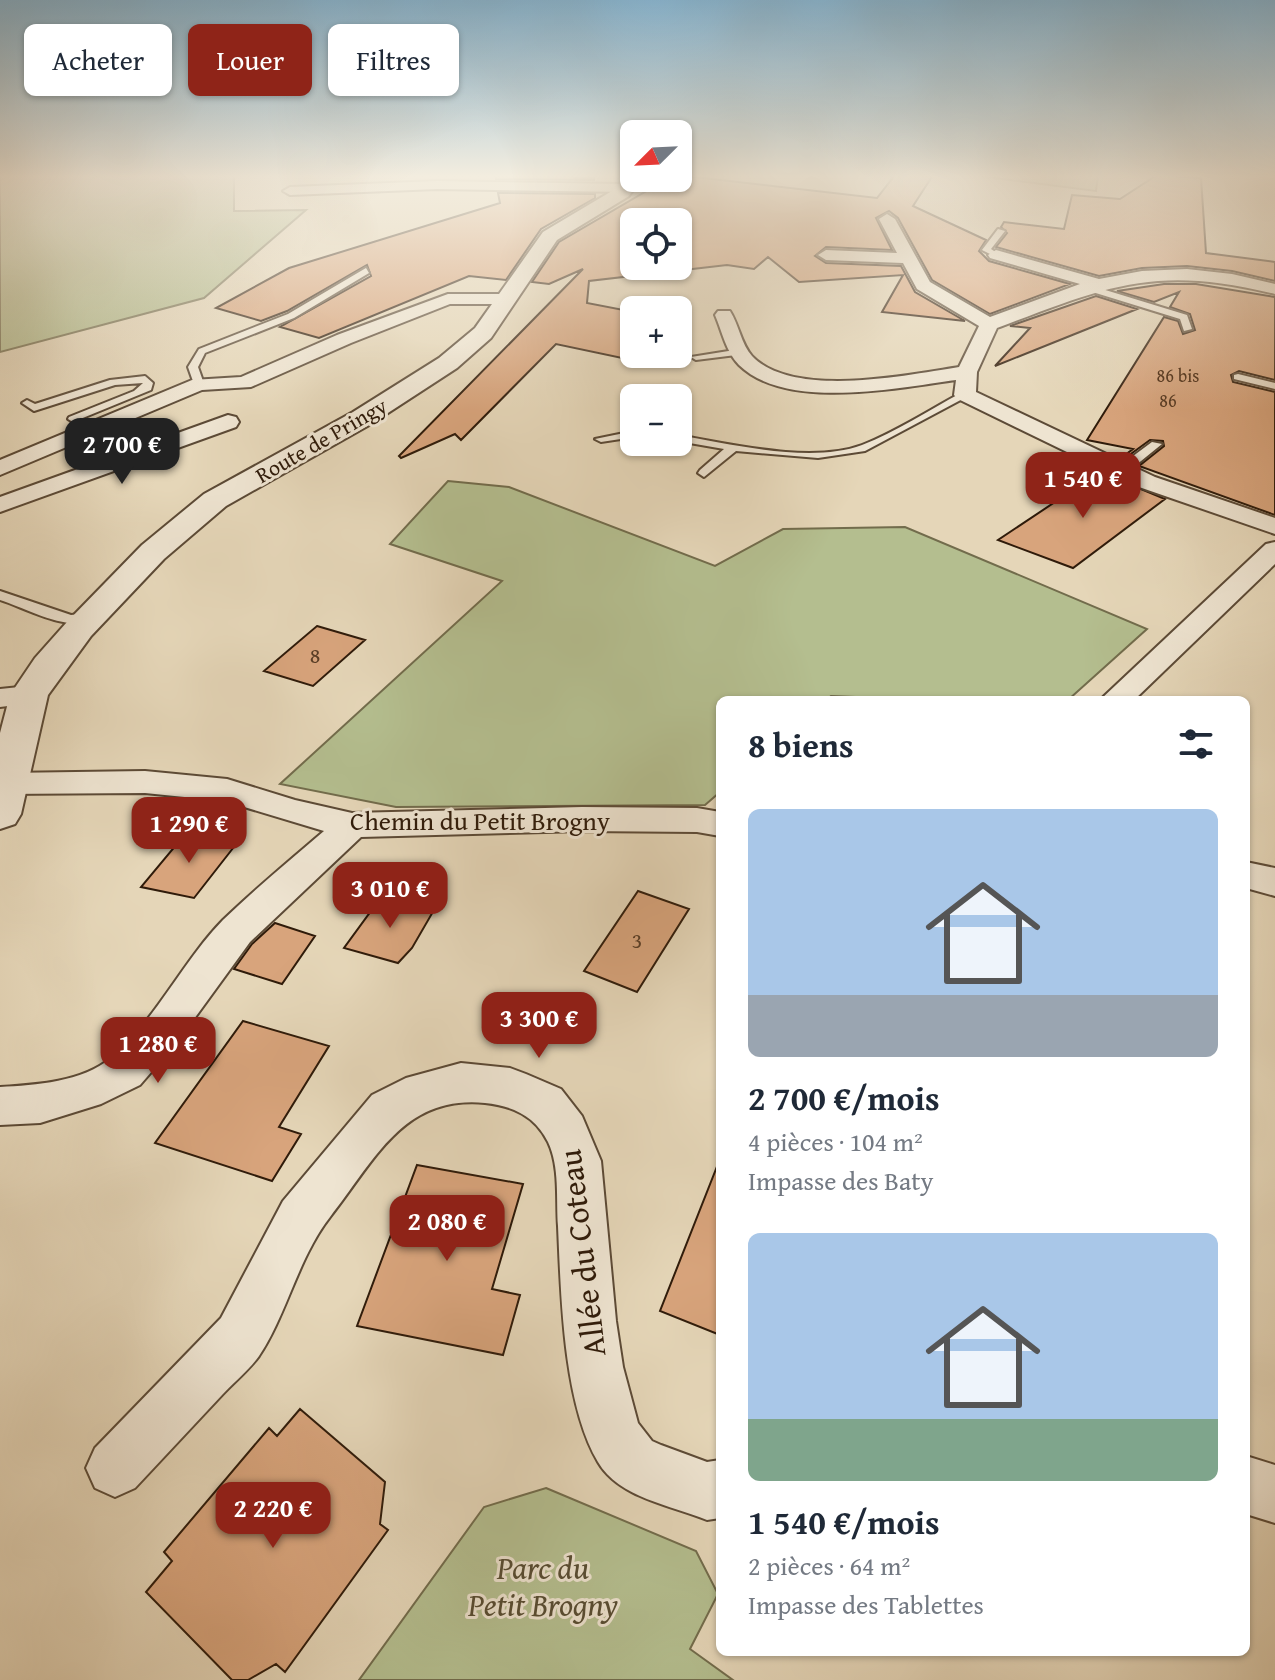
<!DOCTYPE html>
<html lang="fr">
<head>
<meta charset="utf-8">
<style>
	body { margin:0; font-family:"Gentium Book Plus",serif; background:#f2f2f3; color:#1f2937; height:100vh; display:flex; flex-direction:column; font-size:30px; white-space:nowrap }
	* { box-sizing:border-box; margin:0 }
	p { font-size:26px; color:#747a83 }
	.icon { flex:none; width:44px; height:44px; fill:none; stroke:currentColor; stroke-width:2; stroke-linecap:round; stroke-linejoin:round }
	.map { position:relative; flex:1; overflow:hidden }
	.sheet { position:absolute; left:716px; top:696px; width:534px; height:960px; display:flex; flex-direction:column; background:#fff; border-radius:12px; box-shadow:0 2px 6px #0004 }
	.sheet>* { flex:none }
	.hud { position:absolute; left:24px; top:24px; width:572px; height:72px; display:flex; gap:16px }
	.needle { width:52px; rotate:246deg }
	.controls { position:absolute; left:620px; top:120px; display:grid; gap:16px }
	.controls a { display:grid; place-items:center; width:72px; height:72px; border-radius:12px; background:#fff; box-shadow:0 2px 6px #0004; font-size:40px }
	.price { position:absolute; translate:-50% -68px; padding:0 18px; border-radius:16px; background:#8f2418; color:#fff; font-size:26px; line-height:52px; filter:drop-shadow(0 2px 4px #0008) }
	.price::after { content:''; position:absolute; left:50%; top:48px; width:24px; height:18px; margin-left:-12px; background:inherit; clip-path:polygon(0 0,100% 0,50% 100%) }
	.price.on { background:#222; color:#fff }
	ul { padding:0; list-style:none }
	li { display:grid; align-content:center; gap:16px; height:424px; padding:0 32px }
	li span { display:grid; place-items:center; height:248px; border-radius:12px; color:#555 }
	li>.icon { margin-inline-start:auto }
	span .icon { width:144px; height:144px; fill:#fffc; stroke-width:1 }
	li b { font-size:34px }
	h2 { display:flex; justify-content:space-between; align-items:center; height:96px; padding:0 32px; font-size:34px }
	.pill { padding:0 28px; border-radius:12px; background:#fff; box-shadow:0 2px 6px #0004; font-size:28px; line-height:72px }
	.pill.on { background:#8f2418; color:#fff }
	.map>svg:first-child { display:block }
</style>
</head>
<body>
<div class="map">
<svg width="1275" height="1680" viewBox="0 0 1275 1680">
	<rect width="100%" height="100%" fill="#e5d6b8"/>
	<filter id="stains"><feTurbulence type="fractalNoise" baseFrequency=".0025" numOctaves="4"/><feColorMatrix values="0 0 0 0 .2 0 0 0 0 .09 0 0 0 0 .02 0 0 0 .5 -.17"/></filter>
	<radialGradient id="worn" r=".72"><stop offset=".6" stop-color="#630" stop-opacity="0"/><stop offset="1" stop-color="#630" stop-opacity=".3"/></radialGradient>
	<path fill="#b4be8f" stroke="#726c4c" stroke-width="2" d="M 0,175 L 234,175 L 234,211 L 306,210 L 204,298 L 0,352 Z
		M 970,175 L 1098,175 L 1096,191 Z
		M 448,481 L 509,487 L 715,566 L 783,529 L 905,527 L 1147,629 L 1068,700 L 930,700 L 831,696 L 826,700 L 720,700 L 720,792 L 705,805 L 396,807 L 280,784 L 502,581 L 390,544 Z
		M 546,1488 L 696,1551 L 718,1594 L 690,1649 L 733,1680 L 359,1680 L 484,1507 Z"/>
	<path fill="#d8a47c" stroke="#2f1b0a" stroke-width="2" fill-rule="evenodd" d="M 574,175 L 574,178 L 594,178 L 594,180 L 496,179 L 496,176 Z
		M 678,175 L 877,198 L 895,175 L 933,175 L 913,206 L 986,240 L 979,251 L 989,261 L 1070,284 L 990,314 L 932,280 L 898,218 L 889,211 L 876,218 L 892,250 L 826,247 L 815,256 L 826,263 L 901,266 L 915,292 L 965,321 L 882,312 L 903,275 L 799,282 L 768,257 L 754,269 L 727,265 L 589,281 L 587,303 L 634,312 L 634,353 L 622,358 L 556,344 L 461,440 L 455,434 L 401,458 L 399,456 L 583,269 L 549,284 L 532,282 L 559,242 L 669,178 L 678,178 ZM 634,222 L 678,222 L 678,266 L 634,266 Z
		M 1157,175 L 1201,178 L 1206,253 L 1275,262 L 1275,281 L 1232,271 L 1187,266 L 1142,268 L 1099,276 L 996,247 L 1007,233 L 1001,227 L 1004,222 L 1064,229 L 1072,195 L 1120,199 Z
		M 498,193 L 595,194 L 595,198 L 541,229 L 506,280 L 469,276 L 319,338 L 280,327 L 371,276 L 367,265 L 287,311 L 261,321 L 216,308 L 289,268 L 500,203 Z
		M 1164,284 L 1196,284 L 1275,297 L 1275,380 L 1239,371 L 1231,375 L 1233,382 L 1275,392 L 1275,515 L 1139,466 L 1164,446 L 1163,441 L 1150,440 L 1124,459 L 1121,458 L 1133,449 L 1087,440 L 1164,317 L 1178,321 L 1183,334 L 1195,330 L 1190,314 L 1170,307 L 1179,292 L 1154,302 L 1117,291 Z
		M 1096,296 L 1137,309 L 995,366 L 1030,328 L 1010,326 Z
		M 1100,472 L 1165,499 L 1073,568 L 998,540 Z
		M 317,626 L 365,640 L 313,686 L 264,671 Z
		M 186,833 L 237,843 L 194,898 L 141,887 Z
		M 638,891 L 689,909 L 637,992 L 584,971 Z
		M 382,896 L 434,910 L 412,948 L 398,963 L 344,948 Z
		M 275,923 L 315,936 L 282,984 L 234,969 L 252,944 Z
		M 243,1021 L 329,1046 L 279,1127 L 301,1134 L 272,1181 L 155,1143 Z
		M 718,1164 L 720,1164 L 720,1335 L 660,1311 Z
		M 417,1165 L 523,1184 L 492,1289 L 520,1295 L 503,1355 L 357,1326 Z
		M 300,1409 L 385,1482 L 380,1524 L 388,1530 L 285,1672 L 276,1664 L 248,1680 L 232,1680 L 146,1592 L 172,1561 L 164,1552 L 269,1428 L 277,1436 Z"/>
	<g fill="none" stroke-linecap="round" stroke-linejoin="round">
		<g stroke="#5c4a36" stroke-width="4">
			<path id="service" d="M 998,229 L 1005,231 L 991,249 L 1000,255 L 996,257 L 982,250 Z
				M 366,268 L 369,273 L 294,318 L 205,353 L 198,367 L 204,384 L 199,387 L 194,384 L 188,367 L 199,349 L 288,314 Z
				M 1089,285 L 1187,315 L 1192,329 L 1184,331 L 1180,319 L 1086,290 Z
				M 741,349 L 744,350 L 744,354 L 696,360 L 691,357 Z
				M 1238,374 L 1275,383 L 1275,389 L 1234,379 L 1234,375 Z
				M 145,376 L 153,383 L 151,390 L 73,422 L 68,419 L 69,417 L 134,391 L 143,383 L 115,385 L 34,411 L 22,403 L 27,400 L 35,404 L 110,380 Z
				M 961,393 L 970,395 L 865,451 L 818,458 L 736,451 L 704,477 L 698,473 L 700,470 L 724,449 L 678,441 L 678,435 C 731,444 811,464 862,445 C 896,432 929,410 961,393 Z
				M 634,431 L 634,437 L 601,442 L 595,439 Z
				M 1152,442 L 1162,444 L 1125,474 L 1117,474 L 1117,468 Z
				M 0,591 L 71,615 L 91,613 L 98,617 C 74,636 26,608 0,600 Z"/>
		</g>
		<g stroke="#5c4a36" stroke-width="4">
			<path id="minor" d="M 437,181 L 626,184 L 633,188 L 626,192 L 437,189 L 290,195 L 283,191 L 290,187 Z
				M 887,214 L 895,219 L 930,282 L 990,317 L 1080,284 L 990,258 L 988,255 L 996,250 L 1099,279 L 1142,271 L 1187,269 L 1232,274 L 1275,284 L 1275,294 C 1155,264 1108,286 997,328 L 977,372 L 976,392 L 1155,477 L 1275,518 L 1275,534 L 1139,487 L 958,399 L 954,395 L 956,380 C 897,388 786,411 739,365 C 726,352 722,331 715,315 L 718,311 L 730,311 C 739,325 741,344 752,356 C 793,399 907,375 959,367 L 979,326 L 917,289 L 903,263 L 826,260 L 818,255 L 826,250 L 897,253 L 879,219 Z
				M 448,294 L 505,294 L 514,299 L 505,304 L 450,304 L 351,343 L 251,387 L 202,390 L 0,475 L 0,460 L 192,380 L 241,377 L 337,335 Z
				M 228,415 L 236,417 L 239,422 L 236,427 L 0,512 L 0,497 Z
				M 1275,542 L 1275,564 L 1134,700 L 1100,700 L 1266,544 Z
				M 29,686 L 40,688 L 45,695 L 40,702 L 0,707 L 0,689 Z
				M 145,771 L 227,779 L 295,800 L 352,813 L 582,807 L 697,808 L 720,812 L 720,836 L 697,832 L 582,831 L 361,837 L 250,942 L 178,1041 L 140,1085 L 101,1104 L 40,1123 L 0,1125 L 0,1087 C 36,1085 82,1082 111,1058 C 156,1020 182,962 223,920 C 255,889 290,860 324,831 L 224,801 L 145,793 L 0,794 L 0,774 L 6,773 Z
				M 1246,862 L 1275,868 L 1275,896 L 1246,888 Z
				M 461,1063 L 510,1068 L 526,1074 L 561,1089 L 582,1116 L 601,1161 L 616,1321 L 623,1367 L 638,1423 L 652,1441 L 661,1445 L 707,1462 L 720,1460 L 720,1518 L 707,1520 C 671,1505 619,1498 598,1462 C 563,1403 561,1294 558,1226 C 556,1199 560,1167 548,1142 C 535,1116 513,1106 485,1103 C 403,1095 375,1160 330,1217 C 298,1258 287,1314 259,1356 C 249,1370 233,1383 222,1395 C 193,1426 164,1457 135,1488 L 115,1497 L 95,1488 L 86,1468 L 95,1448 L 221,1318 L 283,1201 L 372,1095 L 406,1078 Z
				M 1246,1456 L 1275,1465 L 1275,1523 L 1246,1514 Z"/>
		</g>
		<g stroke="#5c4a36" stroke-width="4">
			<path id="tertiary" d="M 626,175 L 641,178 L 629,196 L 557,240 L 491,338 L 457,368 L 371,424 L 226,506 L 164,559 L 91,636 L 48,695 L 21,814 L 15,824 L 0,829 L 0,733 L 10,695 L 35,658 L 67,622 L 142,545 L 204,494 L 353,412 L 439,358 L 475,328 L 543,232 L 617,188 Z"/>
		</g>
		<use href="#service" fill="#eee4d1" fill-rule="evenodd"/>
		<use href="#minor" fill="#eee4d1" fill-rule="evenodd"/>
		<use href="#tertiary" fill="#eee4d1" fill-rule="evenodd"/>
	</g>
	<linearGradient id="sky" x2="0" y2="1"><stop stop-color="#87b6d3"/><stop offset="0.43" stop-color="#f3eddf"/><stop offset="1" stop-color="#f3eddf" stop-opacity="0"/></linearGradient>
	<rect width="1275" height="410" fill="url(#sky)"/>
	<g text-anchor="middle" stroke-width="6" stroke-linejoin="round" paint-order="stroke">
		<g font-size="18" fill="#593d26">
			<text x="1178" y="382">86 bis</text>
			<text x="1168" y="407">86</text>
		</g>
		<g font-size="22" fill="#2f1b0a" stroke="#eee4d1">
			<text transform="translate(321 440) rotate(-30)" y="8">Route de Pringy</text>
		</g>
		<g font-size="22" fill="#593d26">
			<text x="315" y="663">8</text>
			<text x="637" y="948">3</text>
		</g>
		<g font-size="26" fill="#2f1b0a" stroke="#eee4d1">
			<text x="480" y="830">Chemin du Petit Brogny</text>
		</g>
		<g font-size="32" fill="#2f1b0a" stroke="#eee4d1">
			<text transform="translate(582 1253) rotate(-97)" y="11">Allée du Coteau</text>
		</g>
		<g font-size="32" font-style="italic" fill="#574c32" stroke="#eee4d1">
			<text x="543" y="1579">Parc du<tspan x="543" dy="37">Petit Brogny</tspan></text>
		</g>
	</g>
	<rect width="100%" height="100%" filter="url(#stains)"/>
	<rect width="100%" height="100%" fill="url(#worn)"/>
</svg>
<div class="controls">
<a><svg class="needle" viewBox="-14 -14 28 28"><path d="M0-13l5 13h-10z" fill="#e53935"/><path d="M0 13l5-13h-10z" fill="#747a83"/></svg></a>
<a><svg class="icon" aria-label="locate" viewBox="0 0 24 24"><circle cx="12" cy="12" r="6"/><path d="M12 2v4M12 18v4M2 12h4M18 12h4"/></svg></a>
<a>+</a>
<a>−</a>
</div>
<b class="price on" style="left:122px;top:486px">2 700 €</b>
<b class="price" style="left:1083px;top:520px">1 540 €</b>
<b class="price" style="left:189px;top:865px">1 290 €</b>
<b class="price" style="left:390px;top:930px">3 010 €</b>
<b class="price" style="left:539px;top:1060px">3 300 €</b>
<b class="price" style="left:158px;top:1085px">1 280 €</b>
<b class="price" style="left:447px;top:1263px">2 080 €</b>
<b class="price" style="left:273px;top:1550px">2 220 €</b>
<div class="hud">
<a class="pill">Acheter</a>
<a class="pill on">Louer</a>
<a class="pill">Filtres</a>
</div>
<section class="sheet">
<h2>8 biens<svg class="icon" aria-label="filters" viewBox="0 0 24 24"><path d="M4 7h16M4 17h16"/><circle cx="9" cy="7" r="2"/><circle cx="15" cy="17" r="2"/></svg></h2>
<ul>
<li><span style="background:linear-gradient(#a9c7e8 75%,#9aa5b1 0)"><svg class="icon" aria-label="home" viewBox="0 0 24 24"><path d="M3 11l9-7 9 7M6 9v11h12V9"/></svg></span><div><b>2 700 €/mois</b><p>4 pièces · 104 m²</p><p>Impasse des Baty</p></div></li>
<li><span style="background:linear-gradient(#a9c7e8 75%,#7fa58c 0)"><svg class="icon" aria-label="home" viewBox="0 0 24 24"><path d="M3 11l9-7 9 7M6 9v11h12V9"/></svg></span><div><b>1 540 €/mois</b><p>2 pièces · 64 m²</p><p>Impasse des Tablettes</p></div></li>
</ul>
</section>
</div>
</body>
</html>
